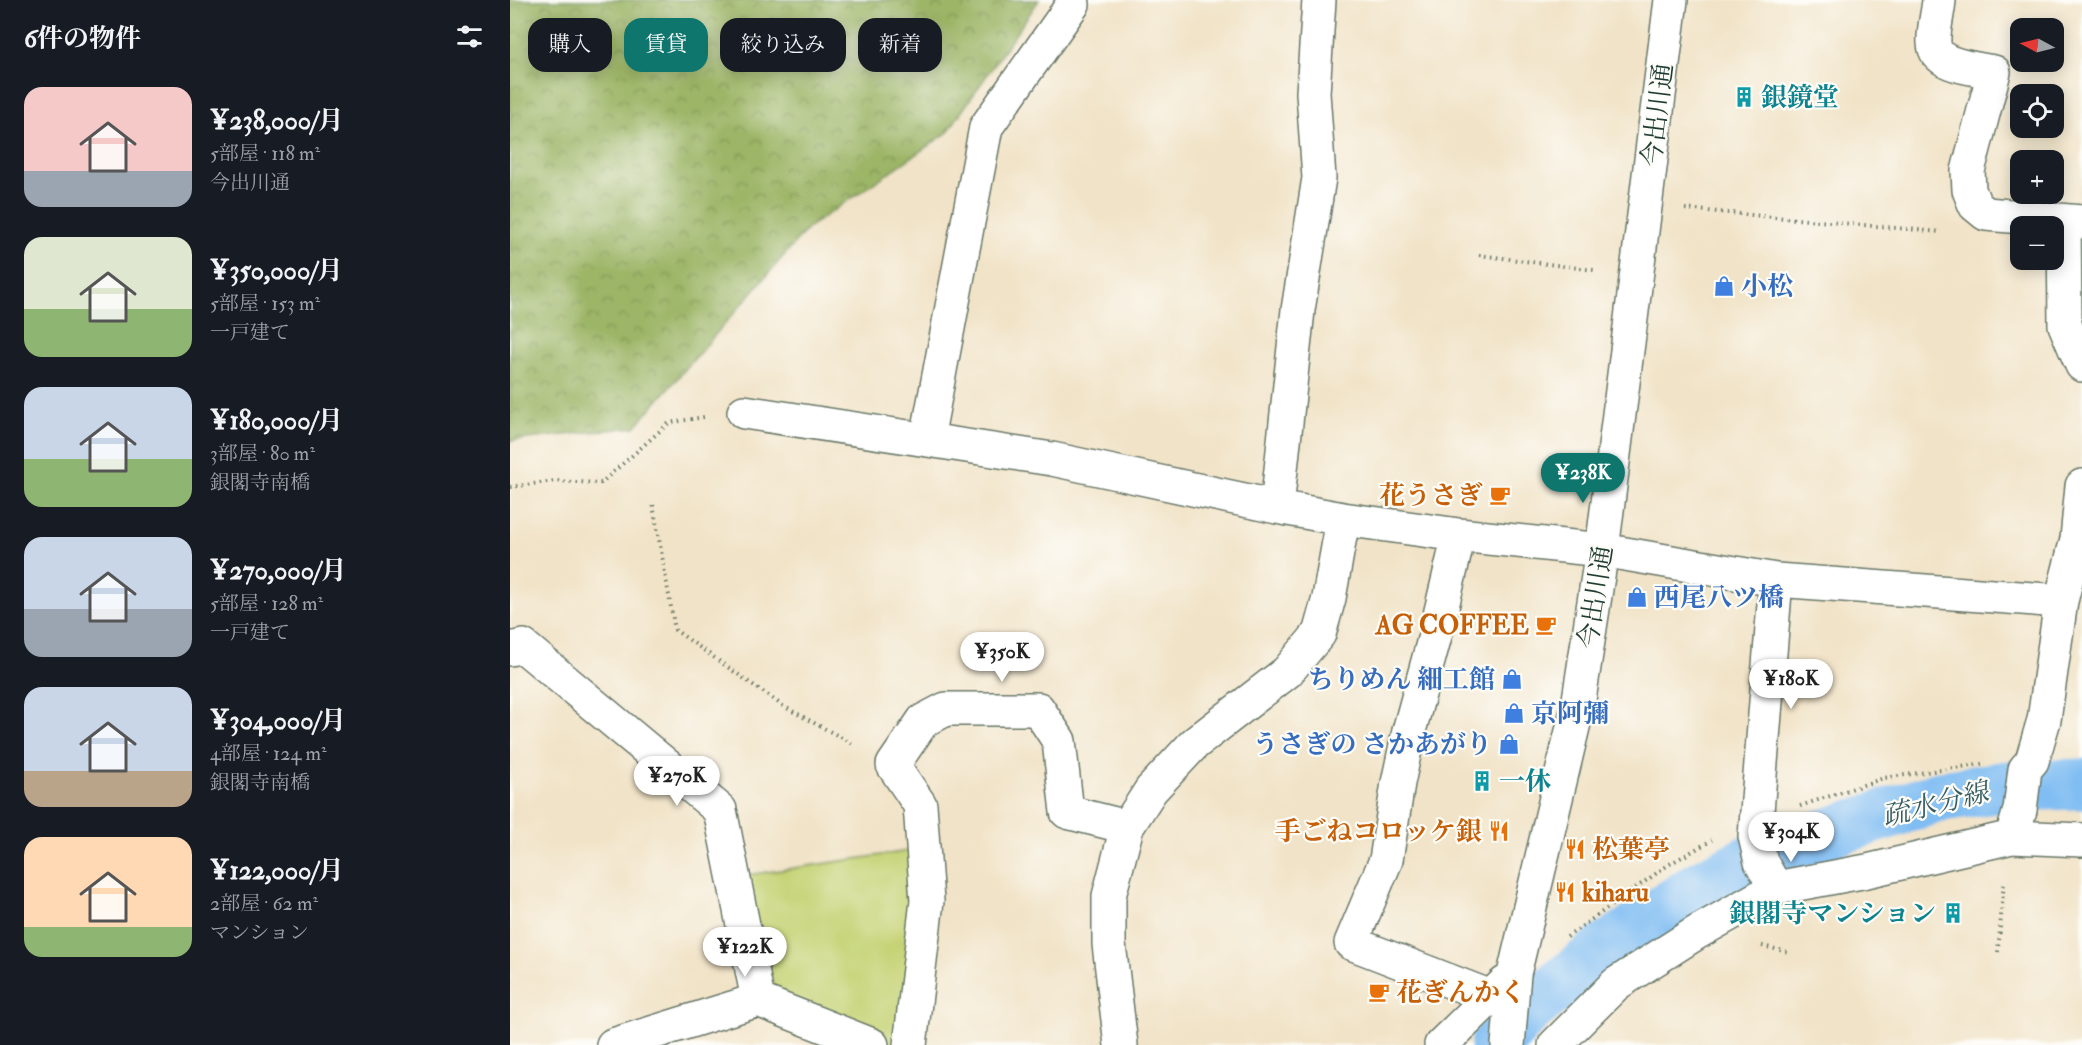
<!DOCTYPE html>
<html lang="ja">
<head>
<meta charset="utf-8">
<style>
	body { margin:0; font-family:"IM FELL Double Pica","Noto Serif JP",serif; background:#242831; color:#f1f3f6; height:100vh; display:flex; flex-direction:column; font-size:22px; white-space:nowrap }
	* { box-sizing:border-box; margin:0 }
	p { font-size:20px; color:#9ea1a6 }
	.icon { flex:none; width:33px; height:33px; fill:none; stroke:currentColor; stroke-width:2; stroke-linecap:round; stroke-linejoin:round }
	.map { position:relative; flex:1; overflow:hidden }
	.sheet { display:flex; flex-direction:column; background:#171b24; width:510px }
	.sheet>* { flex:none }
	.hud { position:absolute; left:18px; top:18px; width:570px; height:54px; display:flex; gap:12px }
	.needle { width:39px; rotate:277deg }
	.fabs { position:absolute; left:1500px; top:18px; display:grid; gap:12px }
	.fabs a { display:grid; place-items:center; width:54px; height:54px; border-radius:12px; background:#171b24; box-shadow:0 3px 15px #0003; font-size:30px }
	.price { position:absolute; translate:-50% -51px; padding:0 14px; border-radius:21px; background:#fff; color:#222; font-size:20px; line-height:39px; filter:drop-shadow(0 2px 3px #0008) }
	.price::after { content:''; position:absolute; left:50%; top:36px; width:18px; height:14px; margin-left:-9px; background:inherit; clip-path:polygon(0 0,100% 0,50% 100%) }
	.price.current { background:#0f766e; color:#fff }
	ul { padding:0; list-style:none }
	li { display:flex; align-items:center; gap:18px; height:150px; padding:0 24px }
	li span { display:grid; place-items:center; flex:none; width:168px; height:120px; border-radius:18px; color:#555 }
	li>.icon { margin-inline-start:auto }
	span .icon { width:72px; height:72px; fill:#fffc; stroke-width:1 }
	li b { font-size:26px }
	h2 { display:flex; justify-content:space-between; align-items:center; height:72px; padding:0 24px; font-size:26px }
	.chip { padding:0 21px; border-radius:18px; background:#171b24; box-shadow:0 3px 15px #0003; font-size:21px; line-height:54px }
	.chip.current { background:#0f766e; color:#fff }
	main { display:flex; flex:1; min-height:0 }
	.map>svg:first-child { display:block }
</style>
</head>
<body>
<main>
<section class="sheet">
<h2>6件の物件<svg class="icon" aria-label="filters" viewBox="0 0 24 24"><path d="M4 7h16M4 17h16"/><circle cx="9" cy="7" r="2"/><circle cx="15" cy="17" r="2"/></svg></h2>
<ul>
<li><span style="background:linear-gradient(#f6c9c9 70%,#9aa5b1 0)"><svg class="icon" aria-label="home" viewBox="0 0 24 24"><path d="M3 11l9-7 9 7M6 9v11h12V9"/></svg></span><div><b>¥238,000/月</b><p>5部屋 · 118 m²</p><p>今出川通</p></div></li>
<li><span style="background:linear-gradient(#dfe7d0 60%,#8fb573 0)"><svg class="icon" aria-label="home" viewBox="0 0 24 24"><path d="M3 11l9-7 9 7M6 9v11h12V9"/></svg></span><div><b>¥350,000/月</b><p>5部屋 · 153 m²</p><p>一戸建て</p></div></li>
<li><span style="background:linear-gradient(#c9d6e8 60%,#8fb573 0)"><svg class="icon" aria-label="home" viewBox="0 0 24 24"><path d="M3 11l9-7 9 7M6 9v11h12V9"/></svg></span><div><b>¥180,000/月</b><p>3部屋 · 80 m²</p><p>銀閣寺南橋</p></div></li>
<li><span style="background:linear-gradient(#c9d6e8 60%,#9aa5b1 0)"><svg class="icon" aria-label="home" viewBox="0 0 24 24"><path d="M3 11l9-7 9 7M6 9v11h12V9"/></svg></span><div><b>¥270,000/月</b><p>5部屋 · 128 m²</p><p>一戸建て</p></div></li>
<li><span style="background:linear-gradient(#c9d6e8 70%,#b9a48a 0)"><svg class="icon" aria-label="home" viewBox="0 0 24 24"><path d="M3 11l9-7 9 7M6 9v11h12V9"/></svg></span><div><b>¥304,000/月</b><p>4部屋 · 124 m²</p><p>銀閣寺南橋</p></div></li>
<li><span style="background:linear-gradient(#ffd9b3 75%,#8fb573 0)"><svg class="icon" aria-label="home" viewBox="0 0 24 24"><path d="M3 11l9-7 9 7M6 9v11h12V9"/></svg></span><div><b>¥122,000/月</b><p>2部屋 · 62 m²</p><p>マンション</p></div></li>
</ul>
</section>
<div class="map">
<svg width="1572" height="1045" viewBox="0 0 1572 1045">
	<defs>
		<pattern id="forest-crowns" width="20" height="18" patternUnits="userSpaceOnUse" patternTransform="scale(1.5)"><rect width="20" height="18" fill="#9cb566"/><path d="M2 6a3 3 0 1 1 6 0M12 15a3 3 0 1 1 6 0" fill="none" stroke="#7f9455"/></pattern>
	</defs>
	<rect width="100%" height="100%" fill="#fdfcf7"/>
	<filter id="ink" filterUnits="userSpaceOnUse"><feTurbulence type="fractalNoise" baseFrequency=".0167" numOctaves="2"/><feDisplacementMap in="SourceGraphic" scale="12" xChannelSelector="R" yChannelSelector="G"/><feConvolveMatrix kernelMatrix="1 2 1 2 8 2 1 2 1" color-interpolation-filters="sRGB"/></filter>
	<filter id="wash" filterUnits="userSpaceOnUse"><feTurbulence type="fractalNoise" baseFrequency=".008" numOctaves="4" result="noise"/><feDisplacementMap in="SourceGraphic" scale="24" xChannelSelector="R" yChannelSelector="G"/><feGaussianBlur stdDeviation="1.35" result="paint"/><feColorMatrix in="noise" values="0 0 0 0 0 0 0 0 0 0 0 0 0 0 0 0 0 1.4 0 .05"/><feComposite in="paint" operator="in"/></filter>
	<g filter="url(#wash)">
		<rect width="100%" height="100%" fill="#f1e3c7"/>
		<path fill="url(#forest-crowns)" stroke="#5e794d" stroke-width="1.5" d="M 0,0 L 529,0 L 437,133 L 298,228 L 125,427 L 0,441 Z"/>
		<path fill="#c5d375" stroke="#728854" stroke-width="1.5" d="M 413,849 L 400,1045 L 362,1045 L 248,1000 L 224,877 Z"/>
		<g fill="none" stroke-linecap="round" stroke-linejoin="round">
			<path stroke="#80bdf3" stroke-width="51" d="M 986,1045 L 1019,1009 L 1092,951 L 1188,887 L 1245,857 L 1432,796 L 1498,786 L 1572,784"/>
		</g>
	</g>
	<g filter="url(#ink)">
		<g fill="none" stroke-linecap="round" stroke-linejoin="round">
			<g stroke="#687767" stroke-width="36">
				<path id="minor" d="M 1429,0 C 1428,14 1423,29 1424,43 C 1425,67 1466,68 1484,72 L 1458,171 L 1459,190 L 1465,205 L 1476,214 L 1572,222
					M 1554,222 L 1555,325 L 1572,365
					M 234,412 L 542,459 L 767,507 L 833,519 L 949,535 L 1092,550 L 1266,580 L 1551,601
					M 417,439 L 476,127 L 563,4
					M 767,507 L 788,310 L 809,178 L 803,93 L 809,0
					M 949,535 L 926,632 L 899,731 L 888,783 L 876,860 L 841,943 L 981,997
					M 0,649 L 13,646 L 210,810 L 248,1000
					M 617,827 L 641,790 L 684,744 L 777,672 L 809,634 L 819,598 L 833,519
					M 1502,837 L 1510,810 L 1515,769 L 1522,761 L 1534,720 L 1551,601 L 1567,539 L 1572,486
					M 1266,888 L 1251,862 L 1245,836 L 1266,580
					M 103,1045 L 248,1000 L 362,1045
					M 400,1045 L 417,901 L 410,805 L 383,765 L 413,721 L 436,709 L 528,709 L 549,741 L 557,812 L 617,827 L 599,896 L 599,944 L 611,1045
					M 931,1045 L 995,983
					M 1045,1045 L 1106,984 L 1186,933 L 1266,888 L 1357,871 L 1502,837 L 1572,840"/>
			</g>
			<g stroke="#687767" stroke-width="36">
				<path id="major" d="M 998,1045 L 1004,974 L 1068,706 L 1092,550 L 1161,0"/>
			</g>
			<path stroke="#687767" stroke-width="4" stroke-dasharray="1.5 4.5" stroke-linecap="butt" d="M 1175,209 L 1431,232
				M 969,255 L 1084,270
				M 0,487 L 45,481 L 91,483 L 159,423 L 194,417
				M 143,505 L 165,630 L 273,706 L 345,745
				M 1290,806 L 1374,778 L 1472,764
				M 1057,937 L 1158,865 L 1202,840
				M 1252,946 L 1279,952
				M 1488,952 L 1494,881"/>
			<use href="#minor" stroke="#fff" stroke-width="33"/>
			<use href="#major" stroke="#fff" stroke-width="33"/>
		</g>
	</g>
	<defs>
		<g id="building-bare" transform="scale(1.62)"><path d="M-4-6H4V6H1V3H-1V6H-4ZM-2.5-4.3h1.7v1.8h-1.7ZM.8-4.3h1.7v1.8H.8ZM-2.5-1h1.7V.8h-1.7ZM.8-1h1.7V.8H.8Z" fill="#0f9aa8" stroke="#fdfcf7" stroke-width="2.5" paint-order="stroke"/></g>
		<g id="shop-bare" transform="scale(1.62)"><path d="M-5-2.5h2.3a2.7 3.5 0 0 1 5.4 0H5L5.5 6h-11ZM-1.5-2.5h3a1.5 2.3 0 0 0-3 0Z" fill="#3f7fe0" stroke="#fdfcf7" stroke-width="2.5" paint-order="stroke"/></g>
		<g id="cafe-bare" transform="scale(1.62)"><path d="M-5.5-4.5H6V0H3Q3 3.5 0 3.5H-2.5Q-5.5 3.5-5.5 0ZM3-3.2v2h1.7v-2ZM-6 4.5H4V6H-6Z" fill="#e8710a" stroke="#fdfcf7" stroke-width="2.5" paint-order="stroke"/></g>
		<g id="restaurant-bare" transform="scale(1.62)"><path d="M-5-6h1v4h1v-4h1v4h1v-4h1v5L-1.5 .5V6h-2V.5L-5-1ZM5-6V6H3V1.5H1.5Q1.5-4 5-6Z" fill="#e8710a" stroke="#fdfcf7" stroke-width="2.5" paint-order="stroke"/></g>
	</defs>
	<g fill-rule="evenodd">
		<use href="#building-bare" x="1234" y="97"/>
		<use href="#shop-bare" x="1214" y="286"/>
		<use href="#cafe-bare" x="990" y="495"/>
		<use href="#shop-bare" x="1127" y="597"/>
		<use href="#cafe-bare" x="1036" y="625"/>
		<use href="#shop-bare" x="1002" y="679"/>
		<use href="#shop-bare" x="1004" y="713"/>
		<use href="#shop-bare" x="999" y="744"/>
		<use href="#building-bare" x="972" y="781"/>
		<use href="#restaurant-bare" x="989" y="831"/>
		<use href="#restaurant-bare" x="1065" y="849"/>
		<use href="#restaurant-bare" x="1055" y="892"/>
		<use href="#building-bare" x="1443" y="913"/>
		<use href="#cafe-bare" x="869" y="992"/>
	</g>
	<g text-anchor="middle" stroke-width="4.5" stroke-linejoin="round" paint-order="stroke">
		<g font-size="26" font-weight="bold" fill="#0d838f" stroke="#fdfcf7" text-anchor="start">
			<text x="1251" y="106">銀鏡堂</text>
			<text x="989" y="790">一休</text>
			<text x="1426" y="922" text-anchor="end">銀閣寺マンション</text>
		</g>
		<g font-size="26" fill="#1f3d34" stroke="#fdfcf7">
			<text transform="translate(1147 115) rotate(-83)" y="9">今出川通</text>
			<text transform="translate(1085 597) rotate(-81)" y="9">今出川通</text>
		</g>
		<g font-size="26" font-weight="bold" fill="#366cbe" stroke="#fdfcf7" text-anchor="start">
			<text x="1231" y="295">小松</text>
			<text x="1144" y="606">西尾八ツ橋</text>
			<text x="985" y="688" text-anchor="end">ちりめん 細工館</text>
			<text x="1021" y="722">京阿彌</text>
			<text x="982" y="753" text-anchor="end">うさぎの さかあがり</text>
		</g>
		<g font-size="26" font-weight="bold" fill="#c56008" stroke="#fdfcf7" text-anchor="end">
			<text x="973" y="504">花うさぎ</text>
			<text x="1019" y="634">AG COFFEE</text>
			<text x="972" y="840">手ごねコロッケ銀</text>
			<text x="1082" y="858" text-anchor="start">松葉亭</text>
			<text x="1072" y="901" text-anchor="start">kiharu</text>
			<text x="886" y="1001" text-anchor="start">花ぎんかく</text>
		</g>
		<g font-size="27" font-style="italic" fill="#375d64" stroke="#fdfcf7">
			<text transform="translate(1425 804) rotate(-14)" y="9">疏水分線</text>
		</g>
	</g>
</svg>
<div class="fabs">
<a><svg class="needle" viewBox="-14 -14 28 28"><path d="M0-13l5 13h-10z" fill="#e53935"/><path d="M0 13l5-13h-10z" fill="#9ea1a6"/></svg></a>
<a><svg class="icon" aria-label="locate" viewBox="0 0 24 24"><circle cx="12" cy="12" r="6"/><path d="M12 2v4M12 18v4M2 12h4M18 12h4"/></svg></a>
<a>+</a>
<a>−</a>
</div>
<b class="price current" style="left:1073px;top:504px">¥238K</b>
<b class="price" style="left:492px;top:683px">¥350K</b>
<b class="price" style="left:1281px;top:710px">¥180K</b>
<b class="price" style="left:167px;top:807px">¥270K</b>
<b class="price" style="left:1281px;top:863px">¥304K</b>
<b class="price" style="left:235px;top:978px">¥122K</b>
<div class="hud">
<a class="chip">購入</a>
<a class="chip current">賃貸</a>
<a class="chip">絞り込み</a>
<a class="chip">新着</a>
</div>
</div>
</main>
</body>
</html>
